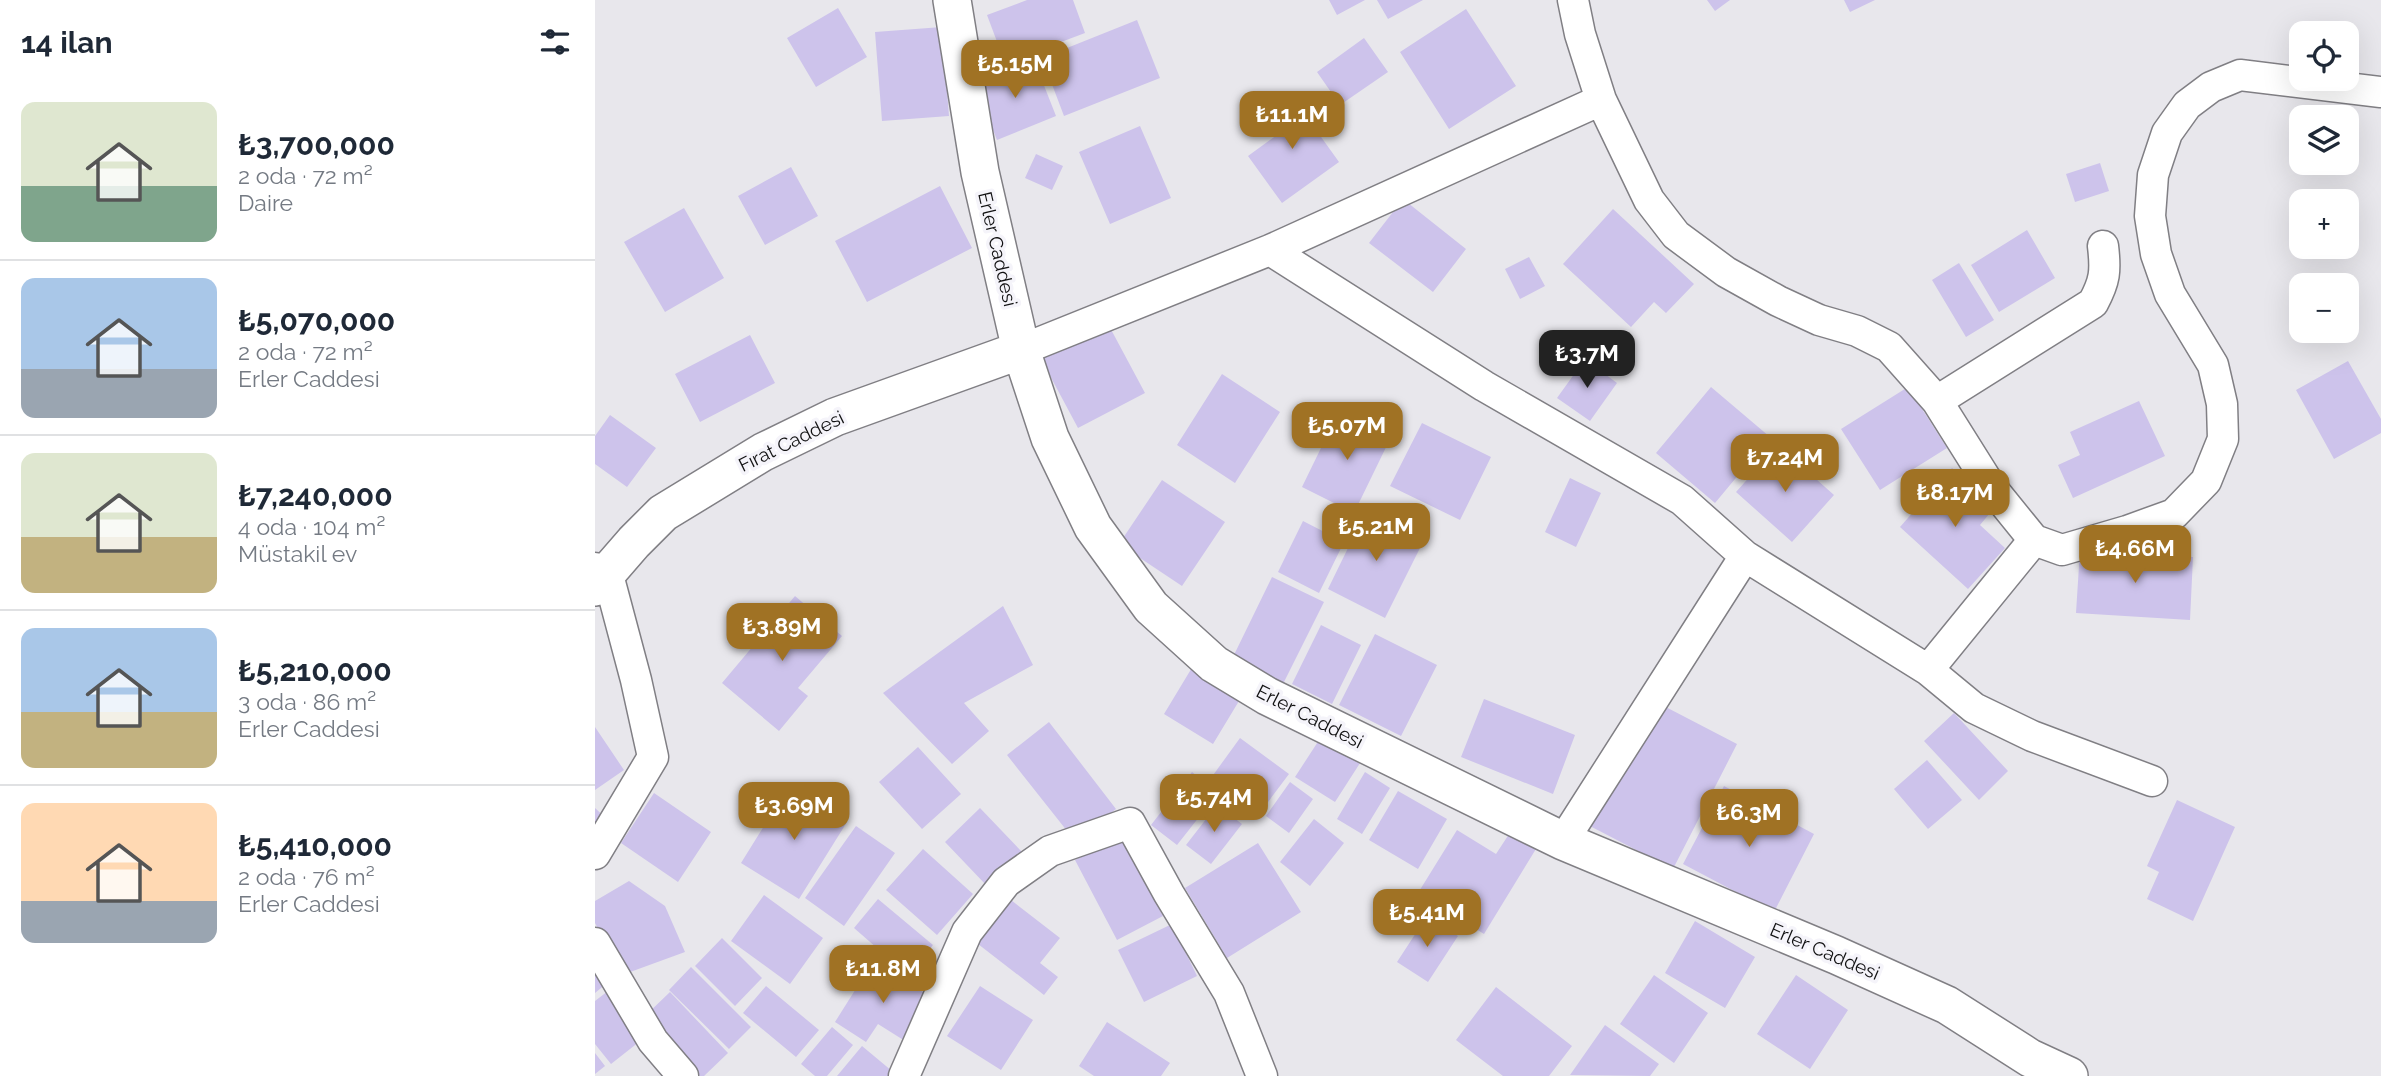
<!DOCTYPE html>
<html lang="tr">
<head>
<meta charset="utf-8">
<style>
	body { margin:0; font-family:Raleway,sans-serif; background:#f6f6f7; color:#1f2937; height:100vh; display:flex; flex-direction:column; font-size:26px; white-space:nowrap }
	* { box-sizing:border-box; margin:0 }
	p { font-size:23px; color:#747a83 }
	.icon { flex:none; width:38px; height:38px; fill:none; stroke:currentColor; stroke-width:2; stroke-linecap:round; stroke-linejoin:round }
	.map { position:relative; flex:1; overflow:hidden }
	.panel { display:flex; flex-direction:column; background:#fff; width:595px }
	.panel>* { flex:none }
	.controls { position:absolute; left:1694px; top:21px; display:grid; gap:14px }
	.controls a { display:grid; place-items:center; width:70px; height:70px; border-radius:14px; background:#fff; box-shadow:0 7px 28px #0002; font-size:35px }
	.price { position:absolute; translate:-50% -60px; padding:0 16px; border-radius:14px; background:#a07224; color:#fff; font-size:23px; line-height:46px; filter:drop-shadow(0 2px 4px #0008) }
	.price::after { content:''; position:absolute; left:50%; top:42px; width:21px; height:16px; margin-left:-10px; background:inherit; clip-path:polygon(0 0,100% 0,50% 100%) }
	.price.on { background:#222; color:#fff }
	ul { padding:0; list-style:none }
	li { display:flex; align-items:center; gap:21px; height:175px; padding:0 21px }
	li+li { border-top:2px solid #e0e1e3 }
	li span { display:grid; place-items:center; flex:none; width:196px; height:140px; border-radius:14px; color:#555 }
	li>.icon { margin-inline-start:auto }
	span .icon { width:84px; height:84px; fill:#fffc; stroke-width:1 }
	li b { font-size:30px }
	h2 { display:flex; justify-content:space-between; align-items:center; height:84px; padding:0 21px; font-size:30px }
	main { display:flex; flex:1; min-height:0 }
	.map>svg:first-child { display:block }
</style>
</head>
<body>
<main>
<section class="panel">
<h2>14 ilan<svg class="icon" aria-label="filters" viewBox="0 0 24 24"><path d="M4 7h16M4 17h16"/><circle cx="9" cy="7" r="2"/><circle cx="15" cy="17" r="2"/></svg></h2>
<ul>
<li><span style="background:linear-gradient(#dfe7d0 60%,#7fa58c 0)"><svg class="icon" aria-label="home" viewBox="0 0 24 24"><path d="M3 11l9-7 9 7M6 9v11h12V9"/></svg></span><div><b>₺3,700,000</b><p>2 oda · 72 m²</p><p>Daire</p></div></li>
<li><span style="background:linear-gradient(#a9c7e8 65%,#9aa5b1 0)"><svg class="icon" aria-label="home" viewBox="0 0 24 24"><path d="M3 11l9-7 9 7M6 9v11h12V9"/></svg></span><div><b>₺5,070,000</b><p>2 oda · 72 m²</p><p>Erler Caddesi</p></div></li>
<li><span style="background:linear-gradient(#dfe7d0 60%,#c2b280 0)"><svg class="icon" aria-label="home" viewBox="0 0 24 24"><path d="M3 11l9-7 9 7M6 9v11h12V9"/></svg></span><div><b>₺7,240,000</b><p>4 oda · 104 m²</p><p>Müstakil ev</p></div></li>
<li><span style="background:linear-gradient(#a9c7e8 60%,#c2b280 0)"><svg class="icon" aria-label="home" viewBox="0 0 24 24"><path d="M3 11l9-7 9 7M6 9v11h12V9"/></svg></span><div><b>₺5,210,000</b><p>3 oda · 86 m²</p><p>Erler Caddesi</p></div></li>
<li><span style="background:linear-gradient(#ffd9b3 70%,#9aa5b1 0)"><svg class="icon" aria-label="home" viewBox="0 0 24 24"><path d="M3 11l9-7 9 7M6 9v11h12V9"/></svg></span><div><b>₺5,410,000</b><p>2 oda · 76 m²</p><p>Erler Caddesi</p></div></li>
</ul>
</section>
<div class="map">
<svg width="1786" height="1076" viewBox="0 0 1786 1076">
	<rect width="100%" height="100%" fill="#e8e7ec"/>
	<path fill="#cdc3eb" d="M 432,0 L 478,0 L 490,33 L 410,63 L 392,15 Z
		M 734,0 L 770,0 L 742,15 Z
		M 782,0 L 828,0 L 793,19 Z
		M 1112,0 L 1135,0 L 1120,11 Z
		M 1249,0 L 1280,0 L 1255,12 Z
		M 243,8 L 272,57 L 221,87 L 192,38 Z
		M 871,9 L 921,86 L 854,129 L 805,52 Z
		M 542,20 L 565,78 L 469,116 L 447,58 Z
		M 347,27 L 354,116 L 287,121 L 280,32 Z
		M 769,38 L 793,72 L 745,105 L 722,72 Z
		M 439,60 L 461,116 L 402,140 L 380,84 Z
		M 696,95 L 744,162 L 687,203 L 653,156 L 682,135 L 668,115 Z
		M 545,126 L 576,198 L 515,224 L 484,152 Z
		M 441,154 L 468,166 L 457,190 L 430,178 Z
		M 1505,163 L 1514,191 L 1480,202 L 1471,174 Z
		M 196,167 L 223,216 L 170,245 L 143,196 Z
		M 345,186 L 377,248 L 272,302 L 240,241 Z
		M 808,199 L 871,249 L 838,292 L 774,243 Z
		M 89,208 L 129,278 L 70,312 L 29,242 Z
		M 1018,209 L 1099,284 L 1071,313 L 1059,302 L 1036,327 L 968,264 Z
		M 1432,230 L 1460,278 L 1404,312 L 1376,265 Z
		M 934,257 L 950,286 L 925,299 L 910,269 Z
		M 1364,263 L 1399,320 L 1371,337 L 1337,280 Z
		M 512,322 L 550,393 L 483,428 L 445,357 Z
		M 155,335 L 180,383 L 105,422 L 80,374 Z
		M 1014,335 L 1040,354 L 1025,375 L 999,356 Z
		M 990,359 L 1022,383 L 995,421 L 962,398 Z
		M 1753,361 L 1786,419 L 1786,433 L 1739,459 L 1701,390 Z
		M 627,374 L 685,412 L 640,483 L 582,445 Z
		M 1116,387 L 1175,437 L 1120,503 L 1061,453 Z
		M 1313,387 L 1352,448 L 1285,490 L 1246,429 Z
		M 1544,401 L 1570,456 L 1478,498 L 1463,465 L 1485,455 L 1475,432 Z
		M 744,411 L 796,437 L 759,513 L 707,487 Z
		M 15,415 L 61,448 L 32,487 L 0,464 L 0,436 Z
		M 827,423 L 896,457 L 865,520 L 795,486 Z
		M 1183,445 L 1239,495 L 1197,542 L 1141,492 Z
		M 1357,468 L 1400,507 L 1385,525 L 1410,548 L 1373,589 L 1305,527 Z
		M 975,478 L 1006,493 L 981,547 L 950,532 Z
		M 567,480 L 630,522 L 587,586 L 524,544 Z
		M 772,509 L 830,538 L 790,618 L 733,589 Z
		M 708,521 L 749,542 L 724,593 L 683,572 Z
		M 1485,550 L 1598,557 L 1595,620 L 1481,613 Z
		M 677,577 L 729,602 L 688,684 L 637,659 Z
		M 200,596 L 247,636 L 203,688 L 213,696 L 184,731 L 127,683 Z
		M 408,606 L 438,665 L 369,703 L 394,731 L 357,764 L 288,693 Z
		M 726,625 L 766,645 L 737,704 L 697,684 Z
		M 780,634 L 842,665 L 806,736 L 744,705 Z
		M 598,666 L 647,696 L 618,744 L 569,714 Z
		M 889,699 L 980,735 L 958,794 L 866,757 Z
		M 1065,704 L 1142,744 L 1078,869 L 991,824 Z
		M 1359,713 L 1413,771 L 1384,800 L 1329,741 Z
		M 454,722 L 521,809 L 480,841 L 412,755 Z
		M 0,727 L 29,770 L 0,790 Z
		M 728,734 L 767,760 L 740,802 L 700,777 Z
		M 645,738 L 694,774 L 664,814 L 616,778 Z
		M 323,747 L 366,794 L 327,829 L 284,782 Z
		M 1332,760 L 1367,800 L 1333,829 L 1299,789 Z
		M 597,772 L 623,793 L 582,845 L 556,825 Z
		M 770,772 L 795,788 L 767,834 L 742,819 Z
		M 695,782 L 718,799 L 694,833 L 671,816 Z
		M 194,786 L 252,822 L 204,899 L 146,863 Z
		M 1129,786 L 1219,834 L 1179,912 L 1088,864 Z
		M 803,791 L 852,819 L 823,869 L 774,840 Z
		M 59,793 L 116,832 L 83,882 L 26,843 Z
		M 1582,800 L 1640,827 L 1598,921 L 1552,899 L 1564,872 L 1552,866 Z
		M 622,805 L 647,824 L 616,864 L 591,845 Z
		M 0,808 L 12,819 L 0,831 Z
		M 385,808 L 427,852 L 392,886 L 350,842 Z
		M 719,819 L 749,843 L 715,886 L 685,862 Z
		M 261,826 L 300,853 L 249,926 L 210,898 Z
		M 918,828 L 944,844 L 889,934 L 823,893 L 862,830 L 901,854 Z
		M 527,836 L 568,916 L 522,940 L 480,860 Z
		M 663,843 L 706,912 L 632,958 L 590,888 Z
		M 328,849 L 378,894 L 342,935 L 291,890 Z
		M 34,881 L 70,906 L 90,952 L 27,975 L 0,923 L 0,901 Z
		M 169,895 L 228,938 L 195,984 L 136,941 Z
		M 283,899 L 338,945 L 313,975 L 259,928 Z
		M 416,900 L 465,938 L 445,963 L 463,977 L 449,995 L 383,944 Z
		M 832,916 L 863,936 L 833,982 L 802,962 Z
		M 1100,921 L 1160,957 L 1130,1008 L 1070,973 Z
		M 577,924 L 602,976 L 549,1002 L 523,950 Z
		M 127,938 L 167,978 L 140,1006 L 100,966 Z
		M 279,960 L 337,998 L 310,1041 L 283,1024 L 271,1042 L 240,1022 Z
		M 96,967 L 156,1027 L 134,1049 L 74,990 Z
		M 0,968 L 12,983 L 0,993 Z
		M 1059,975 L 1113,1013 L 1079,1063 L 1025,1024 Z
		M 1201,975 L 1253,1010 L 1215,1069 L 1162,1034 Z
		M 171,986 L 224,1030 L 201,1057 L 148,1013 Z
		M 385,986 L 438,1020 L 406,1070 L 352,1036 Z
		M 901,987 L 977,1046 L 954,1076 L 908,1076 L 861,1040 Z
		M 13,991 L 49,1038 L 16,1064 L 0,1044 L 0,1001 Z
		M 75,992 L 133,1053 L 109,1076 L 105,1076 L 49,1017 Z
		M 512,1022 L 575,1063 L 566,1076 L 499,1076 L 484,1066 Z
		M 1010,1025 L 1064,1064 L 1055,1076 L 975,1075 Z
		M 237,1027 L 258,1045 L 232,1076 L 220,1076 L 206,1064 Z
		M 267,1046 L 303,1076 L 242,1076 Z
		M 0,1053 L 10,1066 L 0,1074 Z"/>
	<g fill="none" stroke-linecap="round" stroke-linejoin="round">
		<g stroke="#807f84" stroke-width="33">
			<path id="minor" d="M 978,0 L 985,34 L 1006,100 L 1054,200 L 1081,235 L 1131,272 L 1183,301 L 1224,320 L 1262,331 L 1294,347 L 1342,401 L 1396,487 L 1439,540 L 1467,550 L 1532,531 L 1579,514 L 1611,481 L 1628,439 L 1627,404 L 1618,365 L 1575,294 L 1561,254 L 1555,216 L 1558,175 L 1572,133 L 1592,105 L 1616,87 L 1645,75 L 1786,92
				M 675,250 L 889,386 L 1087,500 L 1150,556 L 1333,670 L 1379,708 L 1437,736 L 1557,781
				M 426,350 L 675,250 L 1006,100
				M 1342,401 L 1498,303 C 1510,281 1511,271 1508,246
				M 0,568 L 12,571 L 41,680 L 58,757 L 0,854
				M 1333,670 L 1439,540
				M 968,841 L 1150,556
				M 0,943 L 58,1041 L 88,1076
				M 309,1076 L 372,932 L 411,882 L 455,851 L 535,823 L 574,894 L 634,993 L 667,1076"/>
		</g>
		<g stroke="#807f84" stroke-width="40">
			<path id="tertiary" d="M 357,0 L 385,172 L 426,350 L 455,438 L 498,527 L 556,607 L 619,664 L 672,696 L 968,841 L 1241,955 L 1352,1005 L 1435,1058 L 1474,1076
				M 0,587 L 39,542 L 68,513 L 168,452 L 240,417 L 426,350"/>
		</g>
		<use href="#minor" stroke="#fff" stroke-width="30"/>
		<use href="#tertiary" stroke="#fff" stroke-width="37"/>
	</g>
	<g text-anchor="middle" stroke-width="7" stroke-linejoin="round" paint-order="stroke">
		<g font-size="19" fill="#111112" stroke="#f5f4fa">
			<text transform="translate(403 249) rotate(77)" y="7">Erler Caddesi</text>
			<text transform="translate(196 441) rotate(-26)" y="7">Fırat Caddesi</text>
			<text transform="translate(715 716) rotate(27)" y="7">Erler Caddesi</text>
			<text transform="translate(1230 951) rotate(23)" y="7">Erler Caddesi</text>
		</g>
	</g>
</svg>
<div class="controls">
<a><svg class="icon" aria-label="locate" viewBox="0 0 24 24"><circle cx="12" cy="12" r="6"/><path d="M12 2v4M12 18v4M2 12h4M18 12h4"/></svg></a>
<a><svg class="icon" aria-label="layers" viewBox="0 0 24 24"><path d="M12 4l9 5-9 5-9-5zM3 14l9 5 9-5"/></svg></a>
<a>+</a>
<a>−</a>
</div>
<b class="price" style="left:420px;top:100px">₺5.15M</b>
<b class="price" style="left:697px;top:151px">₺11.1M</b>
<b class="price on" style="left:992px;top:390px">₺3.7M</b>
<b class="price" style="left:752px;top:462px">₺5.07M</b>
<b class="price" style="left:1190px;top:494px">₺7.24M</b>
<b class="price" style="left:1360px;top:529px">₺8.17M</b>
<b class="price" style="left:781px;top:563px">₺5.21M</b>
<b class="price" style="left:1540px;top:585px">₺4.66M</b>
<b class="price" style="left:187px;top:663px">₺3.89M</b>
<b class="price" style="left:619px;top:834px">₺5.74M</b>
<b class="price" style="left:199px;top:842px">₺3.69M</b>
<b class="price" style="left:1154px;top:849px">₺6.3M</b>
<b class="price" style="left:832px;top:949px">₺5.41M</b>
<b class="price" style="left:288px;top:1005px">₺11.8M</b>
</div>
</main>
</body>
</html>
